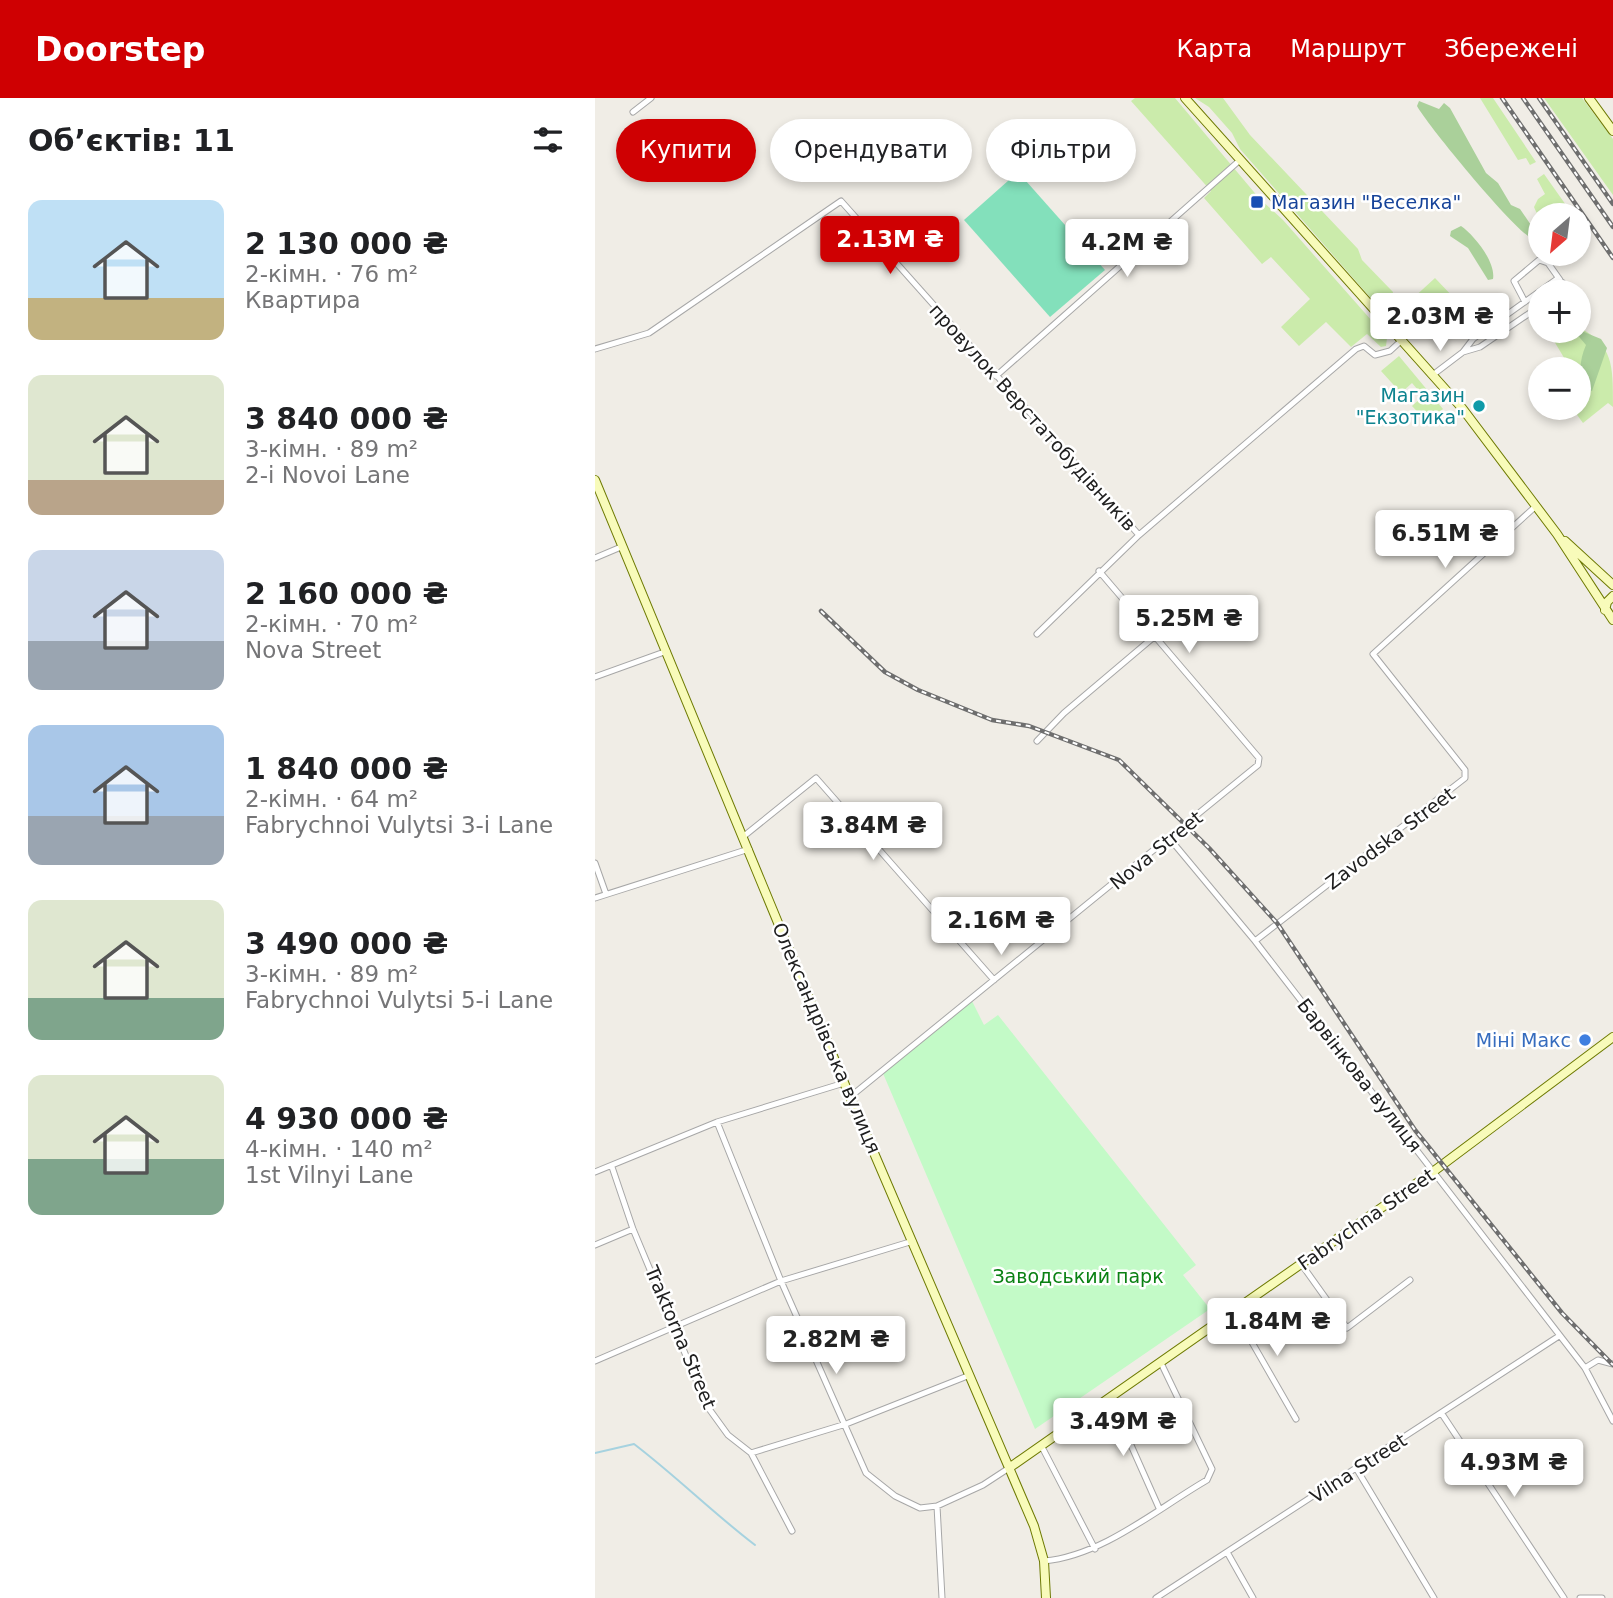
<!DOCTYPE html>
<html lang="uk">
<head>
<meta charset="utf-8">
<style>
	body { margin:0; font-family:"DejaVu Sans",sans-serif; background:#f2f2f2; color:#202124; height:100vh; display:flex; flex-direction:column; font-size:26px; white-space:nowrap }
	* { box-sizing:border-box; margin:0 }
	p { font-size:23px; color:#757577 }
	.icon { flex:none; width:38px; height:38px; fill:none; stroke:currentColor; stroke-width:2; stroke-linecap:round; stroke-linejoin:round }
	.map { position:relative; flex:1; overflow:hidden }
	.details { display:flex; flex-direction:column; background:#fff; width:595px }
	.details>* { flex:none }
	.guide { position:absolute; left:21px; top:21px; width:665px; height:63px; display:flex; gap:14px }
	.needle { width:46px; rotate:208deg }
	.fabs { position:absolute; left:933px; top:105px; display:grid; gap:14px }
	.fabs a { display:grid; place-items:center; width:63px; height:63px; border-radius:50%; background:#fff; box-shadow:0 4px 10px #0003; font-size:35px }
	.price { position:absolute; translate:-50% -60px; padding:0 16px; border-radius:7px; background:#fff; color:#222; font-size:23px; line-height:46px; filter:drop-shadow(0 2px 4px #0008) }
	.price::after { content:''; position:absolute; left:50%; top:42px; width:21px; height:16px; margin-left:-10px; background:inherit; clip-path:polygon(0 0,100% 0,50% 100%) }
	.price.current { background:#cf0002; color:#fff }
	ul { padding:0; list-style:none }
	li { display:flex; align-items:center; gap:21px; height:175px; padding:0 28px }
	li span { display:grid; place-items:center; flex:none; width:196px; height:140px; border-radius:14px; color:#555 }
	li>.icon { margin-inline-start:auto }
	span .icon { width:84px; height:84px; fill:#fffc; stroke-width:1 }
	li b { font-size:30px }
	h2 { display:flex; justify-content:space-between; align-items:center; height:84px; padding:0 28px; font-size:30px }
	.chip { padding:0 24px; border-radius:32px; background:#fff; box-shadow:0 4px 10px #0003; font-size:24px; line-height:63px }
	.chip.current { background:#cf0002; color:#fff }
	header { display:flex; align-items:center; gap:42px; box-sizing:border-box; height:98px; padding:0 35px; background:#cf0002; color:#fff }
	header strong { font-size:33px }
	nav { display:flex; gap:38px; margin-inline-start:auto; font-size:24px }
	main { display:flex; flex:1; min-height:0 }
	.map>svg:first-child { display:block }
</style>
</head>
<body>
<header>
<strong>Doorstep</strong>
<nav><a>Карта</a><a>Маршрут</a><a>Збережені</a></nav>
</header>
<main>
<section class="details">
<h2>Об’єктів: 11<svg class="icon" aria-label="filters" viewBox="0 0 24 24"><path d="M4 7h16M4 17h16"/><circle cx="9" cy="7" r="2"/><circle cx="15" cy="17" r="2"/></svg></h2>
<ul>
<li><span style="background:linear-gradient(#bfe0f5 70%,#c2b280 0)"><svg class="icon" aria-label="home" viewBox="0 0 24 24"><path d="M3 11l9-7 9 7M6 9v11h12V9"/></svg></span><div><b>2 130 000 ₴</b><p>2-кімн. · 76 m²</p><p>Квартира</p></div></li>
<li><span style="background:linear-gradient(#dfe7d0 75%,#b9a48a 0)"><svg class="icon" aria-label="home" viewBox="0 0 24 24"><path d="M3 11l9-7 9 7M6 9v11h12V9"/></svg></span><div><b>3 840 000 ₴</b><p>3-кімн. · 89 m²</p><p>2-i Novoi Lane</p></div></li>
<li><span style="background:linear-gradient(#c9d6e8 65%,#9aa5b1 0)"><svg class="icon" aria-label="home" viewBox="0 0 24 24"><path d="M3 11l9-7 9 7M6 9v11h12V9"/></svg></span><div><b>2 160 000 ₴</b><p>2-кімн. · 70 m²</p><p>Nova Street</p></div></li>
<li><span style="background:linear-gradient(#a9c7e8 65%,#9aa5b1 0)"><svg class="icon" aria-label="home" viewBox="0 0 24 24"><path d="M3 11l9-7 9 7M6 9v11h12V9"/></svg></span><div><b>1 840 000 ₴</b><p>2-кімн. · 64 m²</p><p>Fabrychnoi Vulytsi 3-i Lane</p></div></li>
<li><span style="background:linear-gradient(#dfe7d0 70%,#7fa58c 0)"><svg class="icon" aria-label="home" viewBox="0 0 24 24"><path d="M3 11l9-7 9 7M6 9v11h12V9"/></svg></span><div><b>3 490 000 ₴</b><p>3-кімн. · 89 m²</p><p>Fabrychnoi Vulytsi 5-i Lane</p></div></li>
<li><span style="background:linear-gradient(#dfe7d0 60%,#7fa58c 0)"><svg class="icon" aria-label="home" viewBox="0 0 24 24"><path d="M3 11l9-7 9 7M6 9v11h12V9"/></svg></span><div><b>4 930 000 ₴</b><p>4-кімн. · 140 m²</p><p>1st Vilnyi Lane</p></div></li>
</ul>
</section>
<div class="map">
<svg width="1018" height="1500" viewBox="0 0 1018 1500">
	<rect width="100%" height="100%" fill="#f0ede6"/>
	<path fill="#cbebab" d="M 540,0 L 580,0 L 664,100 L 688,122 L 792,240 L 791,248 L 786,249 L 772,236 L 756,249 L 731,224 L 704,248 L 686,229 L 715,201 L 676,159 L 667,166 L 609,100 L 616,93 L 536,3 Z
		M 600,0 L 628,0 L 655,37 L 763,151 L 767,162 L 798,194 L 796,210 L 788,214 L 645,51 L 637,35 L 614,9 Z
		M 885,0 L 898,0 L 941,64 L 935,67 L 931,60 L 923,62 Z
		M 949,0 L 987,0 L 1018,41 L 1018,97 Z
		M 949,76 L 978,117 L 945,117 L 945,123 L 939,109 L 943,101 L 950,96 L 942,81 Z
		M 840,180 L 861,202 L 853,210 L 845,202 L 830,216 L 816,202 Z
		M 984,229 C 1018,249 1018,264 1018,309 L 1013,305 L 988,325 L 977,310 L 984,310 L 984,271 L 969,271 L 974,268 L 959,243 L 974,233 L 984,233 Z
		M 804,258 L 848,311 L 832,324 L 817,308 L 828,298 L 817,285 L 806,295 L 786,273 Z"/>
	<path fill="#aad09a" d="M 824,3 L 844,11 L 849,5 L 855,10 L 891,75 L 903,85 L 916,107 L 925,111 L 940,133 L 938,141 C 923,137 833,28 822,8 Z
		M 866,128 C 879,137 901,164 898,181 L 893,182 L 873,150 L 855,138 L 856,133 Z
		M 984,232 L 1006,241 L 1012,250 L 997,293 L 989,291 C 983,277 985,260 991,247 L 980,234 Z"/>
	<path fill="#c3fac7" d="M 376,901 L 389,927 L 403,917 L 601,1167 L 588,1177 L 615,1211 L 440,1331 L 287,973 Z"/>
	<path fill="#83e0bb" d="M 423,74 L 510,172 L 455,219 L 369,122 Z"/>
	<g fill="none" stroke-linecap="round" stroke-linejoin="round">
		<path stroke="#a6d2df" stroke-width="2" d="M 0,1355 L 39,1346 C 81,1378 118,1415 160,1447"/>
		<g stroke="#a7a7a7" stroke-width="7">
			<path id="street" d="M 38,14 L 56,0
				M 945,193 L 962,181 L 968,185 L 968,194
				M 930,204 L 919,183 L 944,162 L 953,165 L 965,182
				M 0,251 L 54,235 L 246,103 L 544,437
				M 868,254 L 885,249 L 945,208
				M 839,276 L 868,254 L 878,241 L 945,193 L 951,194
				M 401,278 L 645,62
				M 0,460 L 26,449
				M 442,536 L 544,437 L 761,251 L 769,248 L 780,257 L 795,253 L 808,241
				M 0,579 L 72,553
				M 442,643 L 469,615 L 560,538
				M 149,738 L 221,680 L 399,882
				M 575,741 L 660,843 L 990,1270 L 1018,1323
				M 0,765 L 11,796
				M 0,800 L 154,751
				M 660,843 L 870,680 L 870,672 L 778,556 L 941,408
				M 255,999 L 663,667 L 664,660 L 504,473
				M 122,1024 L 186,1183 L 271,1375 L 300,1398 L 325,1410 L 342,1408 L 347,1500
				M 17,1069 L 38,1131 L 112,1308 L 133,1337 L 156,1355 L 197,1433
				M 0,1074 L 122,1024 L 249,985
				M 0,1147 L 38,1131
				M 707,1167 L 752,1230 L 815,1182
				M 639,1213 L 701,1321
				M 0,1263 L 186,1183 L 318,1143
				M 990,1270 L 1003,1262 L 1018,1266
				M 515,1300 L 564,1410
				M 847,1316 L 969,1500
				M 447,1349 L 500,1451
				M 156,1355 L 251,1326 L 375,1277
				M 761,1370 L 839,1500
				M 342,1408 L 388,1387 L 414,1370
				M 632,1454 L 658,1500
				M 449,1463 C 507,1458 562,1411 612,1382 L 617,1371 L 566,1265
				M 561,1500 L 964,1238
				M 985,1500 L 1007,1500"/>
		</g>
		<g stroke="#6e7a03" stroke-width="10">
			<path id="secondary" d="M 590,0 L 867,310 L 962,436 L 1018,522
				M 994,0 L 1018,33
				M 0,382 L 255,999 L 439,1428 L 449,1463 L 451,1500
				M 970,443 L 1018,487
				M 1010,512 L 1012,504 L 1018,498
				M 414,1370 L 839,1073 L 1018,939"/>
		</g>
		<use href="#street" stroke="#fff" stroke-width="5"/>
		<use href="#secondary" stroke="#f8fbba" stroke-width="8"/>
		<g stroke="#6e6e6e" stroke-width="4.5">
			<path id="rail" d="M 907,0 L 1018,160
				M 928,0 L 1018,129
				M 944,0 L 1018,106
				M 226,513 L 290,574 L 323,592 L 397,622 L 434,628 L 524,662 L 614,750 L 682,825 L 820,1032 L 967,1215 L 1018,1267"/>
		</g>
		<use href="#rail" stroke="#fff" stroke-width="2" stroke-dasharray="5" stroke-linecap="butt"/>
	</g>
	<rect fill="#1a4fb4" stroke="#fff" stroke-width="2.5" x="655" y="97" width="14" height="14" rx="3.5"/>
	<circle fill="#0f9aa8" stroke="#fff" stroke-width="2.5" cx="884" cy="308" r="7"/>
	<circle fill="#3f7fe0" stroke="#fff" stroke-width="2.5" cx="990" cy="942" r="7"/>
	<g text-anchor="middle" stroke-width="5" stroke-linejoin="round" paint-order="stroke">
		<g font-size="19" fill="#164399" stroke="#fff" text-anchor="start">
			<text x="676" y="111">Магазин "Веселка"</text>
		</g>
		<g font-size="19" fill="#0d838f" stroke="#fff" text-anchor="end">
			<text x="870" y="304">Магазин<tspan x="870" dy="22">"Екзотика"</tspan></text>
		</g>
		<g font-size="19" fill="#202020" stroke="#fff">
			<text transform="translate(438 319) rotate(48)" y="7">провулок Верстатобудівників</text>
			<text transform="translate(795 740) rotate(-37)" y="7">Zavodska Street</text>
			<text transform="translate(561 752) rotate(-39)" y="7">Nova Street</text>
			<text transform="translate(232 940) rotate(67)" y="7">Олександрівська вулиця</text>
			<text transform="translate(765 977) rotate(52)" y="7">Барвінкова вулиця</text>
			<text transform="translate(771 1121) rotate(-35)" y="7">Fabrychna Street</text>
			<text transform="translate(86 1239) rotate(67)" y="7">Traktorna Street</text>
			<text transform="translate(763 1370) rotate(-33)" y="7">Vilna Street</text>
		</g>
		<g font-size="19" fill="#366cbe" stroke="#fff" text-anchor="end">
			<text x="976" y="949">Міні Макс</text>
		</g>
		<g font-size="19" fill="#0a8113" stroke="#fff">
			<text x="483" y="1185">Заводський парк</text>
		</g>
	</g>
</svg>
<div class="fabs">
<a><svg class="needle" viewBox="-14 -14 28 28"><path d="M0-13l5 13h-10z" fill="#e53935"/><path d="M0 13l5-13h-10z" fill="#757577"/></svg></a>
<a>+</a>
<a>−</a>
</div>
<b class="price current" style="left:295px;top:178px">2.13M ₴</b>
<b class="price" style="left:532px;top:181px">4.2M ₴</b>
<b class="price" style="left:845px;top:255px">2.03M ₴</b>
<b class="price" style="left:850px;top:472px">6.51M ₴</b>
<b class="price" style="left:594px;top:557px">5.25M ₴</b>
<b class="price" style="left:278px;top:764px">3.84M ₴</b>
<b class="price" style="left:406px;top:859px">2.16M ₴</b>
<b class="price" style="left:682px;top:1260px">1.84M ₴</b>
<b class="price" style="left:241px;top:1278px">2.82M ₴</b>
<b class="price" style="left:528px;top:1360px">3.49M ₴</b>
<b class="price" style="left:919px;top:1401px">4.93M ₴</b>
<div class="guide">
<a class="chip current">Купити</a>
<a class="chip">Орендувати</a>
<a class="chip">Фільтри</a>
</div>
</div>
</main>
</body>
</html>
